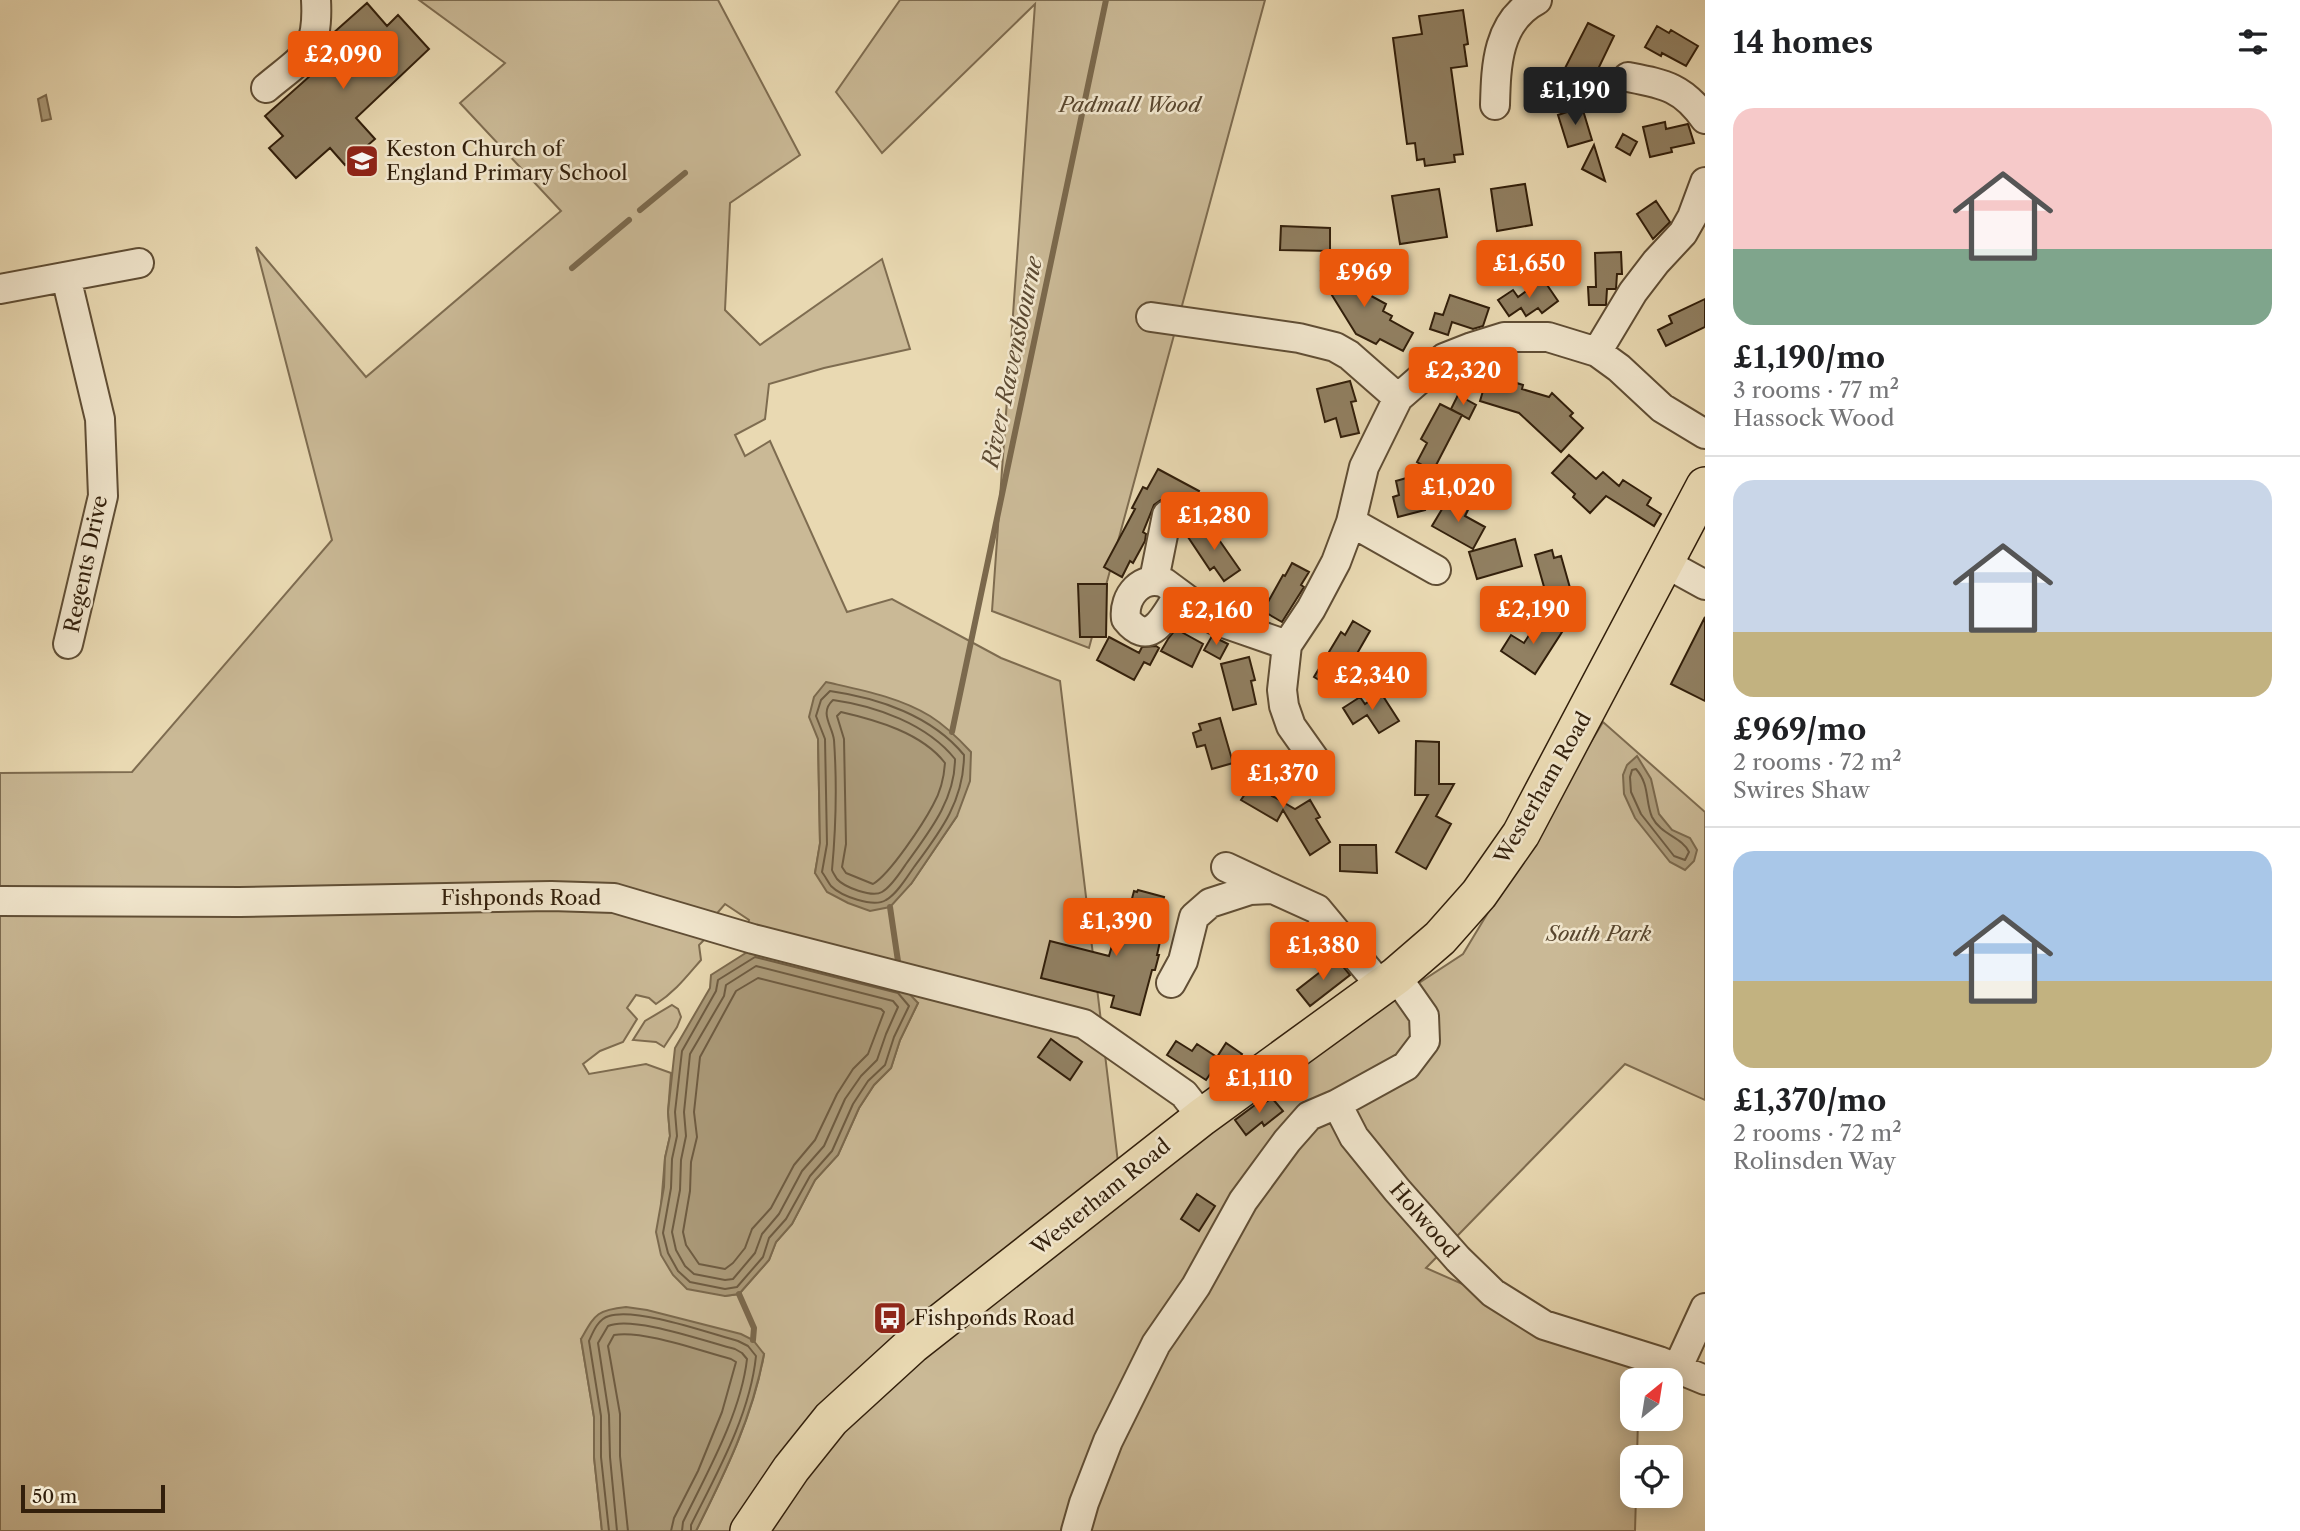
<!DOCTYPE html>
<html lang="en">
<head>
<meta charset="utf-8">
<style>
	body { margin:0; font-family:"Libre Caslon Text",serif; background:#f2f2f2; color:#202124; height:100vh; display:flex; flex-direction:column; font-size:26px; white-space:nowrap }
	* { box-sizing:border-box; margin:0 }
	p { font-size:23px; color:#757577 }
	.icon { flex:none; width:38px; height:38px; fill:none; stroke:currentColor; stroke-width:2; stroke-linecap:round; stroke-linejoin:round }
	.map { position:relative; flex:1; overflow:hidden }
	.details { display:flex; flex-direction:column; background:#fff; width:595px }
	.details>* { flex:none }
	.needle { width:46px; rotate:30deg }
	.fabs { position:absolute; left:1620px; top:1368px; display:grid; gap:14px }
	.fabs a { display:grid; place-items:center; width:63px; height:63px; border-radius:14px; background:#fff; box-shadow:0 4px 18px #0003; font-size:35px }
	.scale { position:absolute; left:21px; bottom:18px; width:144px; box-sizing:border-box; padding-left:7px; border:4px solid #321f0b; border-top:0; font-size:19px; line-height:24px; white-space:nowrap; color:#321f0b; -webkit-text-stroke:5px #f1e6cd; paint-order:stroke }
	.price { position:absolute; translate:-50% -60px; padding:0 16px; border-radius:7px; background:#ea580c; color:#fff; font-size:23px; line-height:46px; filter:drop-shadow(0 2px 4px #0008) }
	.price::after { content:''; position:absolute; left:50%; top:42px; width:21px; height:16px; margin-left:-10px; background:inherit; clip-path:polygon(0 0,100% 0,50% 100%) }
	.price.selected { background:#222; color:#fff }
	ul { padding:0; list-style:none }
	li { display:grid; align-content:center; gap:14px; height:371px; padding:0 28px }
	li+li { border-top:2px solid #e0e0e0 }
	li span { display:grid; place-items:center; height:217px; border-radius:21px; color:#555 }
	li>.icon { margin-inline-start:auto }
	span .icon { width:126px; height:126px; fill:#fffc; stroke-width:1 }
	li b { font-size:30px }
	h2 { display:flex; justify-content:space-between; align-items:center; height:84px; padding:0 28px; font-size:30px }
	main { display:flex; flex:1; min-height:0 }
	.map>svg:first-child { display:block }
</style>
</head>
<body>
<main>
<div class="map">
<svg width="1705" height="1531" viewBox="0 0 1705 1531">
	<rect width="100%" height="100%" fill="#e9d9b2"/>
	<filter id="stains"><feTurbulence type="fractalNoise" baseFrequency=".00286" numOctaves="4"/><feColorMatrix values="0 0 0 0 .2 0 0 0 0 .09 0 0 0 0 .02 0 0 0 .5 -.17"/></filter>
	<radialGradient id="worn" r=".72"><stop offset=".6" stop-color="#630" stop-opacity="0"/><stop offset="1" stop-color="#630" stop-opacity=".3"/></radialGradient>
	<path fill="#cab996" stroke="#7e6c50" stroke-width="2" fill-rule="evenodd" d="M 419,0 L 718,0 L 800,155 L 730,203 L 725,310 L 760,345 L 882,259 L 910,349 L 824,368 L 769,384 L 765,419 L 735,435 L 745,456 L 770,441 L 847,612 L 892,599 L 1001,658 L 1060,681 L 1120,1179 L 1463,954 L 1603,722 L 1705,812 L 1705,1100 L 1625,1064 L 1426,1268 L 1640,1362 L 1639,1381 L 1633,1381 L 1633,1419 L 1638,1419 L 1637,1458 L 1633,1458 L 1633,1496 L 1636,1496 L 1635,1531 L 696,1531 C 724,1474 753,1418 764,1354 L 581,1339 L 594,1417 L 594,1457 L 602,1531 L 0,1531 L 0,773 L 132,772 L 332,540 L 256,247 L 366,377 L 561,211 L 460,103 L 505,63 ZM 818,739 L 957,816 L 911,884 L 815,873 L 820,844 ZM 725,904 L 749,920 L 747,927 L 918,1003 L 900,1040 L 891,1068 L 874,1085 L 859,1108 L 838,1155 L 815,1180 L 792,1224 L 776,1242 L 769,1260 L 739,1294 L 725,1296 L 661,1206 L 665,1158 L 670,1136 L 668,1112 L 671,1073 L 646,1064 L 589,1074 L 583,1064 L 600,1051 L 623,1042 L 637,1019 L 627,1008 L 636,995 L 649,998 L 656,1004 C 675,992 687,976 701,960 L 699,945 L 708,936 L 712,919 Z
		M 900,0 L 1265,0 L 1089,648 L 992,611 L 1035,4 L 882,153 L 836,92 Z
		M 672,1005 L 678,1009 L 681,1017 L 677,1027 L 664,1047 L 656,1042 L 633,1040 L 645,1021 Z"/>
	<path fill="#ab9a79" stroke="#7b694d" stroke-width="2" d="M 46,95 L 51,119 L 42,121 L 38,99 Z
		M 826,682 C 861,690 899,697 930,716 C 946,726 959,739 971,752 L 970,781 L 957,816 L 911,884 L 890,907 L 870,911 L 848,903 L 827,892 L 815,873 L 820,843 L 818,739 L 809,717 L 814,697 Z
		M 1637,756 L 1651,779 L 1659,814 L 1672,830 L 1690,838 L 1697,850 L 1694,861 L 1685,870 L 1670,862 L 1635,818 L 1624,794 L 1623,775 L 1627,765 Z
		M 752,949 L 903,987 L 918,1003 L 900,1040 L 891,1068 L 874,1085 L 859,1108 L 838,1155 L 815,1180 L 792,1224 L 776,1242 L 769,1260 L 739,1294 L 725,1296 L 687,1289 L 673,1275 L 661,1255 L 656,1232 L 664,1187 L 665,1158 L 670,1136 L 668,1112 L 675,1048 L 710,988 L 711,975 Z
		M 626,1307 L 647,1310 L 741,1334 L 753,1340 L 764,1354 C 752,1418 725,1473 696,1531 L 602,1531 L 594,1457 L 594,1417 L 581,1339 C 595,1315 596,1310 626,1307 Z"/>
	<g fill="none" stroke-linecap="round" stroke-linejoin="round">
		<path stroke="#6e5c42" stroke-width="2" d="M 830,691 C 879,698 932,716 964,755 C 964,801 940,832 914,867 C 907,877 897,894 886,900 C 873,908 841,896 831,886 C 828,882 825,876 822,872 L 827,844 L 825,739 L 816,716 L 821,700 Z
			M 833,700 C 876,706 927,724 955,759 C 955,800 929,832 906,864 C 900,873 891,887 882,892 C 872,898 844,887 837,879 C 837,879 832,871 832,870 C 836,827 837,783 834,740 C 832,725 819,713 833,700 Z
			M 841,712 C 876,720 922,733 945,763 C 944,777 940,793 933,805 C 923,824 890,874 873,884 L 846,873 L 842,867 L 846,844 L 844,739 L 837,716 Z
			M 1636,769 C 1650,785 1645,801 1652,817 C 1661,835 1682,837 1689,852 L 1685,860 L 1674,856 L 1641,814 L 1631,792 L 1630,777 L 1632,770 Z
			M 755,957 L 898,993 L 909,1006 L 894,1037 L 885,1065 L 868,1081 L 853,1104 L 832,1151 L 810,1176 L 786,1219 L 769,1238 L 763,1257 L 737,1287 L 725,1289 L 690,1282 L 678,1271 L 668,1253 L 663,1233 L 671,1188 L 672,1159 L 677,1136 L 675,1112 L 682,1051 L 716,991 L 718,980 Z
			M 756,966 L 893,1001 L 898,1007 L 886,1034 L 877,1060 L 861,1076 L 845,1099 L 824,1146 L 802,1171 L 779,1214 L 762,1234 L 755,1253 L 733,1279 L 725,1280 L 694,1274 L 685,1266 L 676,1250 L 672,1232 L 680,1190 L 681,1160 L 686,1136 L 684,1112 L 690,1054 L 724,996 L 726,985 Z
			M 758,978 L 881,1009 L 884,1012 L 868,1054 L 853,1069 L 837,1094 L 815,1140 L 794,1165 L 771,1208 L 752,1229 L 745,1248 L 733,1263 L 725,1269 L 699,1264 L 686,1245 L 683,1232 L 690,1191 L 691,1162 L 697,1137 L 694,1112 L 700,1057 L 736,991 Z
			M 609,1531 L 601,1457 L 601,1416 L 589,1341 C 593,1332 598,1319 609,1316 C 636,1307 709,1333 738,1341 L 748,1346 L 756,1356 C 750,1415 717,1473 691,1525 L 691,1531
			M 617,1531 L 610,1457 L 609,1415 L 598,1343 L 608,1326 C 632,1315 707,1342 735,1349 L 742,1353 L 747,1359 C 741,1413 707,1473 683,1522 L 682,1531
			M 628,1531 L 620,1456 L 620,1414 L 608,1346 L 614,1335 C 644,1330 700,1351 731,1359 L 736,1362 L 722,1412 L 698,1471 L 674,1518 L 671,1531"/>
		<path stroke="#7b694d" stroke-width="6" d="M 640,210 L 685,173
			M 572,268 L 629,220
			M 952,732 L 1106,0
			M 890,907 L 899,968
			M 739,1294 L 754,1328 L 753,1340"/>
	</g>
	<path fill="#918062" stroke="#321f0b" stroke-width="2" d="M 367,3 L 387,26 L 398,15 L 429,49 L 356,118 L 375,139 L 345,165 L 330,148 L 296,178 L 269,148 L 283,136 L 265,116 L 338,51 L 329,42 L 331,35 Z
		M 1463,10 L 1468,44 L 1464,45 L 1467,66 L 1451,68 L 1463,154 L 1454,155 L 1455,162 L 1425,166 L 1424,159 L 1417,160 L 1415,143 L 1407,144 L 1393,38 L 1422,34 L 1419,16 Z
		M 1588,23 L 1614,36 L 1589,88 L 1562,74 Z
		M 1657,26 L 1669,33 L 1671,30 L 1698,46 L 1686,66 L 1662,53 L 1661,56 L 1645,47 Z
		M 1582,107 L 1592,140 L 1568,147 L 1558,115 Z
		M 1665,122 L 1666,129 L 1688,124 L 1694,143 L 1671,148 L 1672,152 L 1650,157 L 1643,127 Z
		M 1623,134 L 1637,142 L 1630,155 L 1616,147 Z
		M 1594,145 L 1605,181 L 1582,169 Z
		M 1525,184 L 1532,225 L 1497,231 L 1491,189 Z
		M 1439,189 L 1447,237 L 1400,244 L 1392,196 Z
		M 1656,201 L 1670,222 L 1653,239 L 1637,214 Z
		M 1281,226 L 1330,228 L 1330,251 L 1280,250 Z
		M 1621,252 L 1622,274 L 1617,274 L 1616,289 L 1607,289 L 1606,305 L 1589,305 L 1588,287 L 1596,287 L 1595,253 Z
		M 1341,259 L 1362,291 L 1386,304 L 1383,311 L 1392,316 L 1390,320 L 1413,333 L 1403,351 L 1380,339 L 1376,344 L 1356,334 L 1330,292 L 1333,290 L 1321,271 Z
		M 1543,279 L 1558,301 L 1542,313 L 1538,308 L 1526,316 L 1521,308 L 1509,316 L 1498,300 L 1513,290 L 1518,297 Z
		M 1450,295 L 1489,308 L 1483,326 L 1473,329 L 1452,322 L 1448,335 L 1430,329 L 1435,313 L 1443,315 Z
		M 1705,299 L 1705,327 L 1666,346 L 1658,330 L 1672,323 L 1669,316 Z
		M 1488,374 L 1523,385 L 1522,389 L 1549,397 L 1552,393 L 1573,413 L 1570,416 L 1583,428 L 1561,452 L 1519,413 L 1480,401 Z
		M 1350,381 L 1356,401 L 1351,402 L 1359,433 L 1341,437 L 1336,418 L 1325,422 L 1317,389 Z
		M 1458,395 L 1476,405 L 1469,419 L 1451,409 Z
		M 1440,404 L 1462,415 L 1433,471 L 1417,462 L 1427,443 L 1421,439 Z
		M 1569,455 L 1596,479 L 1603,472 L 1619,486 L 1623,480 L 1651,498 L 1647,505 L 1661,514 L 1654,526 L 1606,496 L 1590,513 L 1573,497 L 1575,494 L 1552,473 Z
		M 1158,469 L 1199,491 L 1186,515 L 1178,503 L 1171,499 L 1161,500 L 1154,505 L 1143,532 L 1146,534 L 1145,541 L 1133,563 L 1130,561 L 1122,577 L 1104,567 L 1135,509 L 1132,508 L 1143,487 L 1147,489 Z
		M 1417,475 L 1425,510 L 1398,517 L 1393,497 L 1399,495 L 1396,481 Z
		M 1448,499 L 1468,510 L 1465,516 L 1485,527 L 1473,549 L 1432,526 Z
		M 1208,524 L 1240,570 L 1224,581 L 1214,567 L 1210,570 L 1188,537 Z
		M 1515,539 L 1522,566 L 1477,579 L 1469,552 Z
		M 1552,550 L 1554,558 L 1561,556 L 1574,602 L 1550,608 L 1535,555 Z
		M 1292,563 L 1309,572 L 1301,585 L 1304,587 L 1282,622 L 1263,611 L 1283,575 L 1285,576 Z
		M 1078,584 L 1107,584 L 1106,637 L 1080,637 Z
		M 1705,617 L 1705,701 L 1671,684 Z
		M 1540,618 L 1562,632 L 1535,674 L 1501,651 L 1511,635 L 1524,643 Z
		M 1353,621 L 1370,631 L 1336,690 L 1314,677 L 1341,632 L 1345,635 Z
		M 1176,629 L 1203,644 L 1192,667 L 1161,651 L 1168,639 Z
		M 1212,636 L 1228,644 L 1220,659 L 1204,650 Z
		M 1109,637 L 1139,653 L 1142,647 L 1156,646 L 1159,648 L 1150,665 L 1144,662 L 1134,680 L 1097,660 Z
		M 1249,657 L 1255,680 L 1251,681 L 1256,704 L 1233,710 L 1221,664 Z
		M 1381,693 L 1399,721 L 1379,733 L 1367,715 L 1353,724 L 1343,708 L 1360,697 L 1365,704 Z
		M 1220,718 L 1233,763 L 1212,769 L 1205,745 L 1197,747 L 1193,733 L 1201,730 L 1199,724 Z
		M 1416,741 L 1439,742 L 1439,784 L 1454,784 L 1436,816 L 1451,824 L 1426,869 L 1396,852 L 1428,795 L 1415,795 Z
		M 1250,766 L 1268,777 L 1266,781 L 1277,787 L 1272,796 L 1274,797 L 1295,809 L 1310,800 L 1320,817 L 1316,819 L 1330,842 L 1310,855 L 1283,810 L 1277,821 L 1241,800 L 1245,794 L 1237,789 Z
		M 1340,845 L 1376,845 L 1377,873 L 1340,871 Z
		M 1138,890 L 1164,897 L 1161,908 L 1167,910 L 1157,955 L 1159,955 L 1155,970 L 1152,970 L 1140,1015 L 1111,1007 L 1114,996 L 1041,978 L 1050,941 L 1109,956 L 1113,942 L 1120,944 L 1134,891 L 1137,892 Z
		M 1337,959 L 1350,975 L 1310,1006 L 1297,990 Z
		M 1051,1039 L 1082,1062 L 1070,1080 L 1038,1057 Z
		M 1176,1041 L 1192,1051 L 1197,1044 L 1217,1057 L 1226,1043 L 1242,1054 L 1232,1070 L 1219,1061 L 1206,1080 L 1167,1055 Z
		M 1272,1098 L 1283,1111 L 1264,1126 L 1262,1122 L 1246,1135 L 1235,1120 L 1263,1099 L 1266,1102 Z
		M 1197,1194 L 1215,1206 L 1199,1231 L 1181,1219 Z"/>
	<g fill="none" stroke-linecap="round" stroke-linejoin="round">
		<g stroke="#604e35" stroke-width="32">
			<path id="minor" d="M 1628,77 C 1664,84 1683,87 1705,119
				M 266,88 C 304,56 319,54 316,0
				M 1495,105 C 1496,66 1497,21 1537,0
				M 66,277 L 100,419 L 103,496 L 68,644
				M 0,289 L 139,263
				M 1151,317 L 1299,338 L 1335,347 L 1349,355 L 1398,398
				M 1597,352 L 1633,292 L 1656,262 L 1683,233 L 1692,217 L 1705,182
				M 1351,522 L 1436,570
				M 1665,563 L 1705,585
				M 1154,580 L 1167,515
				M 1179,594 C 1166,614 1151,651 1126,619 C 1123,596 1142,574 1165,583 L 1215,620 L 1287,645
				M 1318,764 L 1291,726 L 1284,706 L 1282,690 L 1287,645 L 1311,609 L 1336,562 L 1351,522 L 1364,467 L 1398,398 L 1444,358 L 1472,347 L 1504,337 L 1548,337 L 1597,352 L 1619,368 L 1662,408 L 1705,434
				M 1226,867 L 1273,889
				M 0,901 L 240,902 L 551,896 L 614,898 L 753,939 L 1084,1024 L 1184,1094 L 1202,1117
				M 1396,976 L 1424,1016 L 1425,1041 L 1406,1066 L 1337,1104 L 1354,1137 L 1397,1190 L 1458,1259 L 1493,1293 L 1544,1325 L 1659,1361 L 1705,1380
				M 1171,983 L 1183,961 L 1194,917 L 1210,903 L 1250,890 L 1273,889 L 1317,909 L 1381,986
				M 1677,1369 L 1705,1308
				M 1076,1531 L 1084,1503 L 1108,1441 L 1156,1344 L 1196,1286 L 1243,1201 L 1287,1141 L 1309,1116 L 1337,1104"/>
		</g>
		<g stroke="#321f0b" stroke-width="40">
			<path id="major" d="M 749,1531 L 791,1469 L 831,1419 L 912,1345 L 1202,1117 L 1396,976 L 1440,938 L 1479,894 L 1521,834 L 1705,486"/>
		</g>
		<use href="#minor" stroke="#f1e6cd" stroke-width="28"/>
		<use href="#major" stroke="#e9d9b2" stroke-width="37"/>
	</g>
	<defs>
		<g id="school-square" transform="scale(1.75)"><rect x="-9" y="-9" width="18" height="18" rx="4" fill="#8f2418" stroke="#f1e6cd"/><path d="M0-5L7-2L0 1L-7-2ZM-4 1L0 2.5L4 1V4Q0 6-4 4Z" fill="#fff"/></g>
		<g id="bus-square" transform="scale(1.75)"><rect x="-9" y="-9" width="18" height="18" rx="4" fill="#8f2418" stroke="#f1e6cd"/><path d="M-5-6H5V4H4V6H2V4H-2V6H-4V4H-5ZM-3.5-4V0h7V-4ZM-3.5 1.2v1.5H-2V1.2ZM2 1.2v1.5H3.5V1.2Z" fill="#fff"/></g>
	</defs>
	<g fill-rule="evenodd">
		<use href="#school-square" x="362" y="161"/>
		<use href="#bus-square" x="890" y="1318"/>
	</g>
	<g text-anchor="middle" stroke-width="5" stroke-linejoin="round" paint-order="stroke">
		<g font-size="21" font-style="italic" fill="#58462e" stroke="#f1e6cd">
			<text x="1130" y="112">Padmall Wood</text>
			<text x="1599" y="941">South Park</text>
		</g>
		<g font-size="21" fill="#321f0b" stroke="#f1e6cd" text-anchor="start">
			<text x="386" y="156">Keston Church of<tspan x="386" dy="24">England Primary School</tspan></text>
			<text x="914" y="1325">Fishponds Road</text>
		</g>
		<g font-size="21" fill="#321f0b" stroke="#f1e6cd">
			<text transform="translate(86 564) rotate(-78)" y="7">Regents Drive</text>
			<text transform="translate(1543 788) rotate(-60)" y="7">Westerham Road</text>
			<text x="521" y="905">Fishponds Road</text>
			<text transform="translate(1101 1197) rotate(-39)" y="7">Westerham Road</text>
			<text transform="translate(1424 1220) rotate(49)" y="7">Holwood</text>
		</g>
		<g font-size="23" font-style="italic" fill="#5c4a32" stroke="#f1e6cd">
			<text transform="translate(1012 362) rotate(-78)" y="8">River Ravensbourne</text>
		</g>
	</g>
	<rect width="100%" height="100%" filter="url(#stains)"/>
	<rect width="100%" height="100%" fill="url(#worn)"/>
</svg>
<div class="fabs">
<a><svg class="needle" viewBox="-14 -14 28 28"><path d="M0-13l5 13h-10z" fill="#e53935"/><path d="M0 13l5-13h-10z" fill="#757577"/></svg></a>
<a><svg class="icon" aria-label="locate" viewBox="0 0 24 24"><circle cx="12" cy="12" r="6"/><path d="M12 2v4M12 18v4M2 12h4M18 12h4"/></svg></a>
</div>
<div class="scale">50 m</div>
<b class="price" style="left:343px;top:91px">£2,090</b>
<b class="price selected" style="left:1575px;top:127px">£1,190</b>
<b class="price" style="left:1529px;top:300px">£1,650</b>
<b class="price" style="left:1364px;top:309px">£969</b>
<b class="price" style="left:1463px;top:407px">£2,320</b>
<b class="price" style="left:1458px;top:524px">£1,020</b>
<b class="price" style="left:1214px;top:552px">£1,280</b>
<b class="price" style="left:1533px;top:646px">£2,190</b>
<b class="price" style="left:1216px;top:647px">£2,160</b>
<b class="price" style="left:1372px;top:712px">£2,340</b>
<b class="price" style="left:1283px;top:810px">£1,370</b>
<b class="price" style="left:1116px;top:958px">£1,390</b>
<b class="price" style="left:1323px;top:982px">£1,380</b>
<b class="price" style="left:1259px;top:1115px">£1,110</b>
</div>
<section class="details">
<h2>14 homes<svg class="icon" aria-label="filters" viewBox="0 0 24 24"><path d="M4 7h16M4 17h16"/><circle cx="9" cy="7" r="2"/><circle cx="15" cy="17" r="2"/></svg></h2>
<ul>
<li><span style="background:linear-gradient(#f6c9c9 65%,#7fa58c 0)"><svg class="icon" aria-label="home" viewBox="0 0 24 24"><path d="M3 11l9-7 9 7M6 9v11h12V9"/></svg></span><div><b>£1,190/mo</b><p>3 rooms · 77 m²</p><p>Hassock Wood</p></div></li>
<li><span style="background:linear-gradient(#c9d6e8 70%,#c2b280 0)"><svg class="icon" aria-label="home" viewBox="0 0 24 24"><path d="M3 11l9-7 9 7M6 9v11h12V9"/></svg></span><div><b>£969/mo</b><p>2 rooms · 72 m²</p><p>Swires Shaw</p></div></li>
<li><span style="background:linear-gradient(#a9c7e8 60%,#c2b280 0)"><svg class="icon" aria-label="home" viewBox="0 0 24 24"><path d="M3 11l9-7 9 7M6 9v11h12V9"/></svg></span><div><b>£1,370/mo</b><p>2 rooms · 72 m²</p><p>Rolinsden Way</p></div></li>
</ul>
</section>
</main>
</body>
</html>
